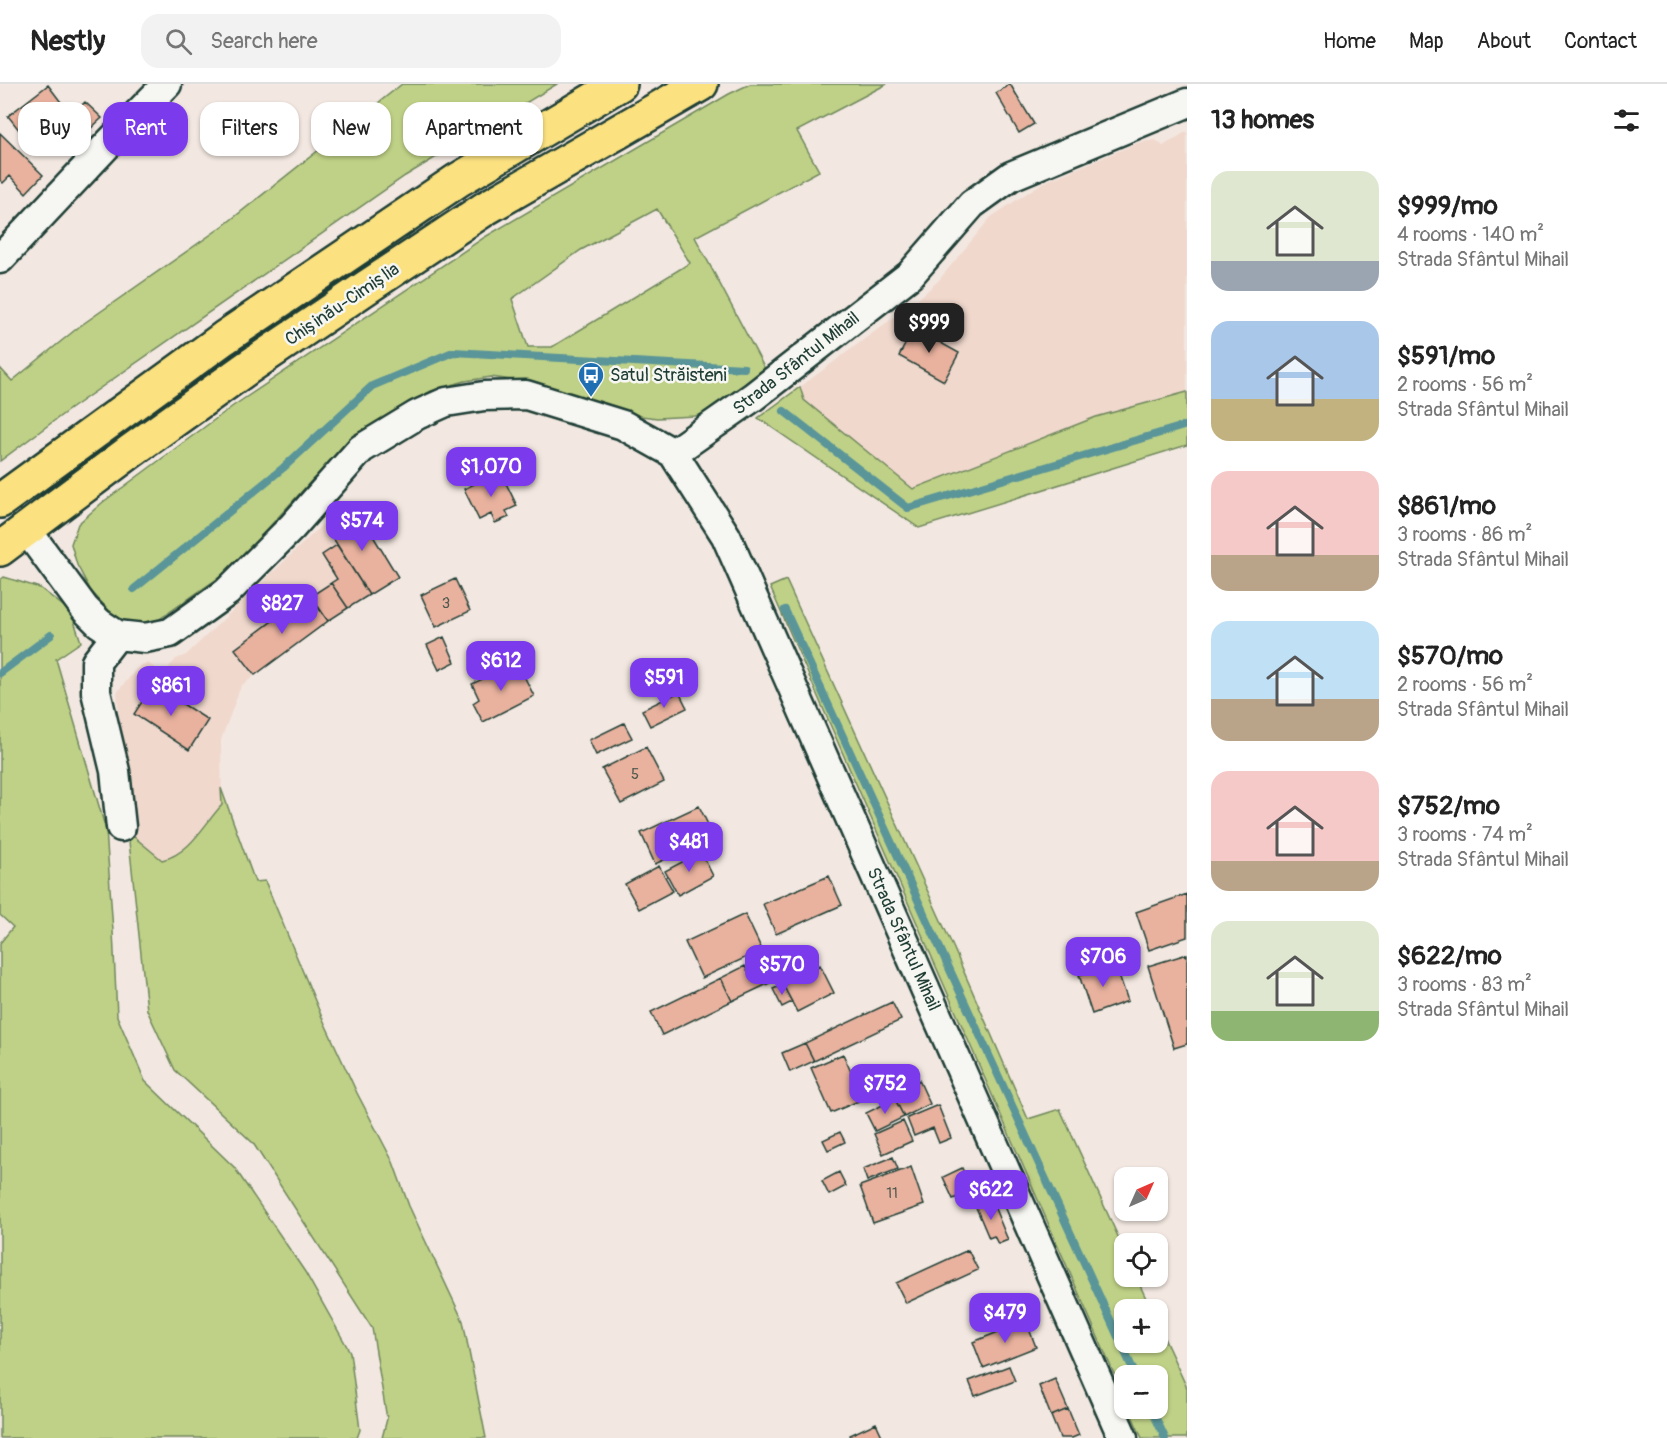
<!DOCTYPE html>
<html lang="en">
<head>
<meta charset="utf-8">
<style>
	body { margin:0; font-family:Pangolin,sans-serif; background:#f2f2f2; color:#222; height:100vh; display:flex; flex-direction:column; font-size:22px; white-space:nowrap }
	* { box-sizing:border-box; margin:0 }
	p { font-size:20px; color:#767676 }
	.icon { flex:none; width:33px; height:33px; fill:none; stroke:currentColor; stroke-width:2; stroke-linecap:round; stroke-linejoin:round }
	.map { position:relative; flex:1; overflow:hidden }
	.sheet { display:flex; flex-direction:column; background:#fff; width:480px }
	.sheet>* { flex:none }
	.guide { position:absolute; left:18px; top:18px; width:570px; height:54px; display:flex; gap:12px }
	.needle { width:39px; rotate:45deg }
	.buttons { position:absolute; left:1114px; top:1083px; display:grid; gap:12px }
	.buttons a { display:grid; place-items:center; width:54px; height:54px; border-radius:12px; background:#fff; box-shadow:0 2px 4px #0004; font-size:30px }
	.price { position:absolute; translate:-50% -51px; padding:0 14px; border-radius:12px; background:#7c3aed; color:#fff; font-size:20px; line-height:39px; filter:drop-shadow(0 2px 3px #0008) }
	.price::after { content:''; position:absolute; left:50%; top:36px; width:18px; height:14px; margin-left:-9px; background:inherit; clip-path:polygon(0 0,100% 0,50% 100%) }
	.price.on { background:#222; color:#fff }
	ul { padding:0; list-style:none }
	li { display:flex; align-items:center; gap:18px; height:150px; padding:0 24px }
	li span { display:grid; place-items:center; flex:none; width:168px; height:120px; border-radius:18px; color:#555 }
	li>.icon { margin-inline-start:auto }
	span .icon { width:72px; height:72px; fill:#fffc; stroke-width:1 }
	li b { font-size:26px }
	h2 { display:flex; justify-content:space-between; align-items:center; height:72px; padding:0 24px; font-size:26px }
	.tag { padding:0 21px; border-radius:18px; background:#fff; box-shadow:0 2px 4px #0004; font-size:21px; line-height:54px }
	.tag.on { background:#7c3aed; color:#fff }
	header { display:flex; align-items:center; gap:36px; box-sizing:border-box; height:84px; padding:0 30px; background:#fff; border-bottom:2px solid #e0e0e0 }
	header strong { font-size:28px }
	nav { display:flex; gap:33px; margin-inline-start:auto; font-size:21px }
	.search { width:420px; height:54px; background:#f2f2f2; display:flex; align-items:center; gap:15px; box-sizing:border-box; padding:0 21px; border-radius:18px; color:#767676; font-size:22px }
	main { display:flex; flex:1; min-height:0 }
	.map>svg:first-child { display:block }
</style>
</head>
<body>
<header>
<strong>Nestly</strong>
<div class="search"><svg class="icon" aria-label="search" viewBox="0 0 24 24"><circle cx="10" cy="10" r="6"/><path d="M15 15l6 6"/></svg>Search here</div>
<nav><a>Home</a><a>Map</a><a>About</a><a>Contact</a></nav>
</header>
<main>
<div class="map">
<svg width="1187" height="1354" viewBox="0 0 1187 1354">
	<rect width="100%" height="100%" fill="#f3e8e1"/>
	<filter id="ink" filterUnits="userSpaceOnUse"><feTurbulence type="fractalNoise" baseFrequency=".0167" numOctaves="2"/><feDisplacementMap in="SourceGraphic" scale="12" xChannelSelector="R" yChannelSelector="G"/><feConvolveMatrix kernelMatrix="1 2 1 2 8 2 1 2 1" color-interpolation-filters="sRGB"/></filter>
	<g filter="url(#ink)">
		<path fill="#f0d8cd" d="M 1187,47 L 1187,308 L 1096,333 L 913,405 L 804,316 L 800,303 L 917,216 L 938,197 L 991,133 L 1042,99 L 1140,58 L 1156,56 L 1163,62 Z
			M 356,424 L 398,493 L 328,537 L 241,602 L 221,656 L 222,721 L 210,734 L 201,749 L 173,774 L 162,777 L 128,748 L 117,608 L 140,581 L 148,579 L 163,590 L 176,575 L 186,571 L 324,439 L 327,443 Z"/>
		<path fill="#bfd186" stroke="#6f875d" stroke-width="1.5" fill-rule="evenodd" d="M 402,0 L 557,0 L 405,92 L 70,325 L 0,377 L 0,284 L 12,297 L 80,242 L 223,142 Z
			M 750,0 L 887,0 L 797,47 L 819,87 L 695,153 L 766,287 L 722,325 L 695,332 L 657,334 L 625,330 L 534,299 L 491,293 L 465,297 L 431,307 L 371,341 L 312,396 L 231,485 L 148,543 L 134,544 L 115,533 L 91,507 L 77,481 L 71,460 L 78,440 L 103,418 L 233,322 L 485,153 L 729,10 ZM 657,125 L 690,179 L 552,263 L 528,263 L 512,215 L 581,166 Z
			M 800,303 L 804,316 L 913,405 L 1096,333 L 1187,308 L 1187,361 L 919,444 L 758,334 Z
			M 4,493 L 40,504 L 71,528 L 81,558 L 56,575 L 106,746 L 113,847 L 117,932 L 145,997 L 234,1083 L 305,1188 L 350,1268 L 360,1346 L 357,1354 L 0,1354 L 0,859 L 13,843 L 0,831 L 0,496 Z
			M 786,496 L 954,865 L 1028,1035 L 1060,1025 L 1125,1168 L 1125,1192 L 1136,1193 L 1151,1225 L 1125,1226 L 1125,1258 L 1158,1258 L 1158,1241 L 1187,1304 L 1187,1354 L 1142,1354 L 1129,1325 L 1158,1324 L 1158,1292 L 1125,1292 L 1125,1315 L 770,503 Z
			M 221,704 L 255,798 L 265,797 L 321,931 L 357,1009 L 393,1078 L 409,1122 L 463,1237 L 486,1354 L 382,1354 L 387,1335 L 372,1244 L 253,1059 L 175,986 L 147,926 L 128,748 L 162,776 C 190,770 204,740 222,721 Z"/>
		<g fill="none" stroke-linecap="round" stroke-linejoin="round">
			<path stroke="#5a9599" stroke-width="8" d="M 784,327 L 908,424 L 1187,341
				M 134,505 L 283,384 L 372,302 L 453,268 L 744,284
				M 785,526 L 1136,1292
				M 0,589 L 51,551
				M 1151,1324 L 1165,1354"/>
		</g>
		<path fill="#e9b29f" stroke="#1f3d34" stroke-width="1.5" d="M 1010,0 L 1034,40 L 1019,49 L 996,9 Z
			M 48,1 L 70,30 L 31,61 L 8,32 Z
			M 85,18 L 102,34 L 90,45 L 74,29 Z
			M 0,49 L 43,91 L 26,109 L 10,92 L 3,99 L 0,96 Z
			M 914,244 L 959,269 L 944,297 L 899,272 Z
			M 500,387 L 517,422 L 506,427 L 509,433 L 495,439 L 491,430 L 479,436 L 464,405 Z
			M 356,424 L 398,493 L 369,511 L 326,443 Z
			M 337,461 L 369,511 L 348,524 L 331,499 L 337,495 L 322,471 Z
			M 455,495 L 470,527 L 436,543 L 421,511 Z
			M 331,499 L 348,524 L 328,537 L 311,512 Z
			M 308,510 L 328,537 L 255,591 L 235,565 Z
			M 444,553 L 455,578 L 439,586 L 427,561 Z
			M 517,578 L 534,612 L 483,638 L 473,619 L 479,615 L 472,600 Z
			M 153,601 L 208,636 L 189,666 L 134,630 Z
			M 679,608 L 687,624 L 650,642 L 642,626 Z
			M 624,639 L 632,654 L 596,671 L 589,656 Z
			M 646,663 L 664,698 L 621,720 L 602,685 Z
			M 699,722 L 714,753 L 655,780 L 641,749 Z
			M 701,768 L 713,792 L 678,811 L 665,787 Z
			M 659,782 L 673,807 L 639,825 L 625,800 Z
			M 829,792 L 842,821 L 776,850 L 763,820 Z
			M 1187,810 L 1187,853 L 1149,866 L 1136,828 Z
			M 745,830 L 762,866 L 702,894 L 685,858 Z
			M 782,870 L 791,889 L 774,897 L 765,878 Z
			M 1187,870 L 1187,960 L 1174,964 L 1148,882 Z
			M 765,878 L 774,897 L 732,917 L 721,894 L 745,882 L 747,886 Z
			M 1115,879 L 1128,917 L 1092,930 L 1079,891 Z
			M 820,881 L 834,909 L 797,928 L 783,901 Z
			M 721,894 L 732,917 L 662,951 L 651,928 Z
			M 783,901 L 792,918 L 782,923 L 773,905 Z
			M 892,918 L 901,936 L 814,977 L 805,959 Z
			M 805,959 L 814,977 L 790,988 L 782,969 Z
			M 843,970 L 863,1015 L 831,1029 L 811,984 Z
			M 919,996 L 930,1020 L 904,1033 L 892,1009 Z
			M 895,1015 L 904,1033 L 875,1047 L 866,1029 Z
			M 938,1021 L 951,1054 L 939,1059 L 933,1044 L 914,1052 L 907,1034 Z
			M 903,1037 L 912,1057 L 883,1070 L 874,1050 Z
			M 840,1048 L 845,1058 L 828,1066 L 823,1056 Z
			M 893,1073 L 898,1085 L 867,1097 L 863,1085 Z
			M 911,1083 L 924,1121 L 873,1139 L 860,1102 Z
			M 962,1084 L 972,1107 L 953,1115 L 943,1093 Z
			M 839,1088 L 846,1102 L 829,1111 L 822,1097 Z
			M 991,1115 L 1008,1156 L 998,1160 L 994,1152 L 989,1154 L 975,1121 Z
			M 968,1166 L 978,1186 L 906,1219 L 896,1199 Z
			M 1026,1237 L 1036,1263 L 983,1284 L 973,1258 Z
			M 1009,1282 L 1015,1297 L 975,1312 L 969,1297 Z
			M 1055,1295 L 1068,1325 L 1051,1332 L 1039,1302 Z
			M 1068,1325 L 1079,1351 L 1072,1354 L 1060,1354 L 1051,1332 Z
			M 876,1339 L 883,1354 L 852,1354 L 850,1351 Z"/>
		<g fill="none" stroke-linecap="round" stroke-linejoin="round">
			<g stroke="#1f3d34" stroke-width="33">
				<path id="minor" d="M 0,175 L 111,57 L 167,0
					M 673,369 L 753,313 L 910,191 L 972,120 L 1011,92 L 1187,19
					M 26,445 L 85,525 L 99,539 L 117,551 L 145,554 L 170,549 L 227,508 L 292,443 L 361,365 L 417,331 L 446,318 L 484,312 L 526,311 L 623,341 L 673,369 L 726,452 L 1123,1354
					M 117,551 L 96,578 L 96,608 L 115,687 L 121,743"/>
			</g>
			<g stroke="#1f3d34" stroke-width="38">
				<path id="highway" d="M 0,417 L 224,254 L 458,96 L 620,0
					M 0,465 L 131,367 L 247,284 L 367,203 L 486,124 L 701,0"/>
			</g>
			<use href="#minor" stroke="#f6f6f2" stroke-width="28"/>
			<use href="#highway" stroke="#fbe180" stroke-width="33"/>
		</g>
	</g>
	<defs>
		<g id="bus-pin" transform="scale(1.35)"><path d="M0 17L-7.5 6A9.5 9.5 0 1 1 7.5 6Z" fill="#1f6fb2" stroke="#f6f6f2"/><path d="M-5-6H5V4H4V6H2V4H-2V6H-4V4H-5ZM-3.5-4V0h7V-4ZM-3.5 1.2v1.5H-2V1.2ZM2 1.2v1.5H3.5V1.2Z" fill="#fff"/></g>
	</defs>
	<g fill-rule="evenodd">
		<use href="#bus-pin" x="591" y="291"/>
	</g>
	<g text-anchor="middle" stroke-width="5" stroke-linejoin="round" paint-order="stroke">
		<g font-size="15" fill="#525a4f">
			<text x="446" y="524">3</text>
			<text x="635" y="695">5</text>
			<text x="892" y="1114">11</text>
		</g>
		<g font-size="18" fill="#1f3d34" stroke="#f6f6f2">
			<text transform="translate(342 220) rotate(-34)" y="6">Chișinău-Cimișlia</text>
			<text transform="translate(796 279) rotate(-38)" y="6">Strada Sfântul Mihail</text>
			<text transform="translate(904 855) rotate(66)" y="6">Strada Sfântul Mihail</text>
		</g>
		<g font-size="18" fill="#1f3d34" stroke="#f6f6f2" text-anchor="start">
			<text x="610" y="297">Satul Străisteni</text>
		</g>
	</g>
</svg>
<div class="buttons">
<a><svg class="needle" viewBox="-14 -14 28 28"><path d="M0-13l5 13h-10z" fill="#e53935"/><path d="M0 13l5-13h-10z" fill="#767676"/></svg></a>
<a><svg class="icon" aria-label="locate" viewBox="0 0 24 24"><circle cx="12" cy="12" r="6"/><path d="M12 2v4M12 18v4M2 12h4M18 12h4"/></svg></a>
<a>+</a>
<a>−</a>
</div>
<b class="price on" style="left:929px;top:270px">$999</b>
<b class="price" style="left:491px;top:414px">$1,070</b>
<b class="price" style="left:362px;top:468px">$574</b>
<b class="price" style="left:282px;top:551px">$827</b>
<b class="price" style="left:501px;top:608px">$612</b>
<b class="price" style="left:664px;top:625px">$591</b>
<b class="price" style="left:171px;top:633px">$861</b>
<b class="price" style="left:689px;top:789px">$481</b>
<b class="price" style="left:1103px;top:904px">$706</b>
<b class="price" style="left:782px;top:912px">$570</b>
<b class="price" style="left:885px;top:1031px">$752</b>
<b class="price" style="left:991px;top:1137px">$622</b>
<b class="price" style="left:1005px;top:1260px">$479</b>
<div class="guide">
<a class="tag">Buy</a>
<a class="tag on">Rent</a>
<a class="tag">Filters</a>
<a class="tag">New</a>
<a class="tag">Apartment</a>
</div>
</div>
<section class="sheet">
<h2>13 homes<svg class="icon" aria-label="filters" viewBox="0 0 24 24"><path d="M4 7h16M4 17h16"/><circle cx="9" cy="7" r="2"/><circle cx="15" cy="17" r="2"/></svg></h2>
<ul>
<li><span style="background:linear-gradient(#dfe7d0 75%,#9aa5b1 0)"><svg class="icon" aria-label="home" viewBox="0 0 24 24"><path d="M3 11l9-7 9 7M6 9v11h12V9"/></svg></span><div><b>$999/mo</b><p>4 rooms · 140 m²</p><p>Strada Sfântul Mihail</p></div></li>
<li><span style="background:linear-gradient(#a9c7e8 65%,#c2b280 0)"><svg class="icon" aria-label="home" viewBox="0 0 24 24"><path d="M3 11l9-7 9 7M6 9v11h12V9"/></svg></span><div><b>$591/mo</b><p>2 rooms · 56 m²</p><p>Strada Sfântul Mihail</p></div></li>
<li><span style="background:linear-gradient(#f6c9c9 70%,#b9a48a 0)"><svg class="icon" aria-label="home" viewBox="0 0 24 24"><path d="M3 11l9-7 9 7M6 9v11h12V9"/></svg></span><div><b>$861/mo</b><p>3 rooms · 86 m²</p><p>Strada Sfântul Mihail</p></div></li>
<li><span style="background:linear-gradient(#bfe0f5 65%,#b9a48a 0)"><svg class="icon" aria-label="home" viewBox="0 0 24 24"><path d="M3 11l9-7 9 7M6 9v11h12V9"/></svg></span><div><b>$570/mo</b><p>2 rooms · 56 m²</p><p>Strada Sfântul Mihail</p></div></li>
<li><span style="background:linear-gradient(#f6c9c9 75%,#b9a48a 0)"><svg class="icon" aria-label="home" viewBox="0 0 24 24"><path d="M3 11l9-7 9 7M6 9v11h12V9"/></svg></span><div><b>$752/mo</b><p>3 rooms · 74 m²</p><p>Strada Sfântul Mihail</p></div></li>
<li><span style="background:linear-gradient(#dfe7d0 75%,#8fb573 0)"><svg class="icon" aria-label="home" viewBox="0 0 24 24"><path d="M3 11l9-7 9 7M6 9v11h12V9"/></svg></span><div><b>$622/mo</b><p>3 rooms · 83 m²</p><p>Strada Sfântul Mihail</p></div></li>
</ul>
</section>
</main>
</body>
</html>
